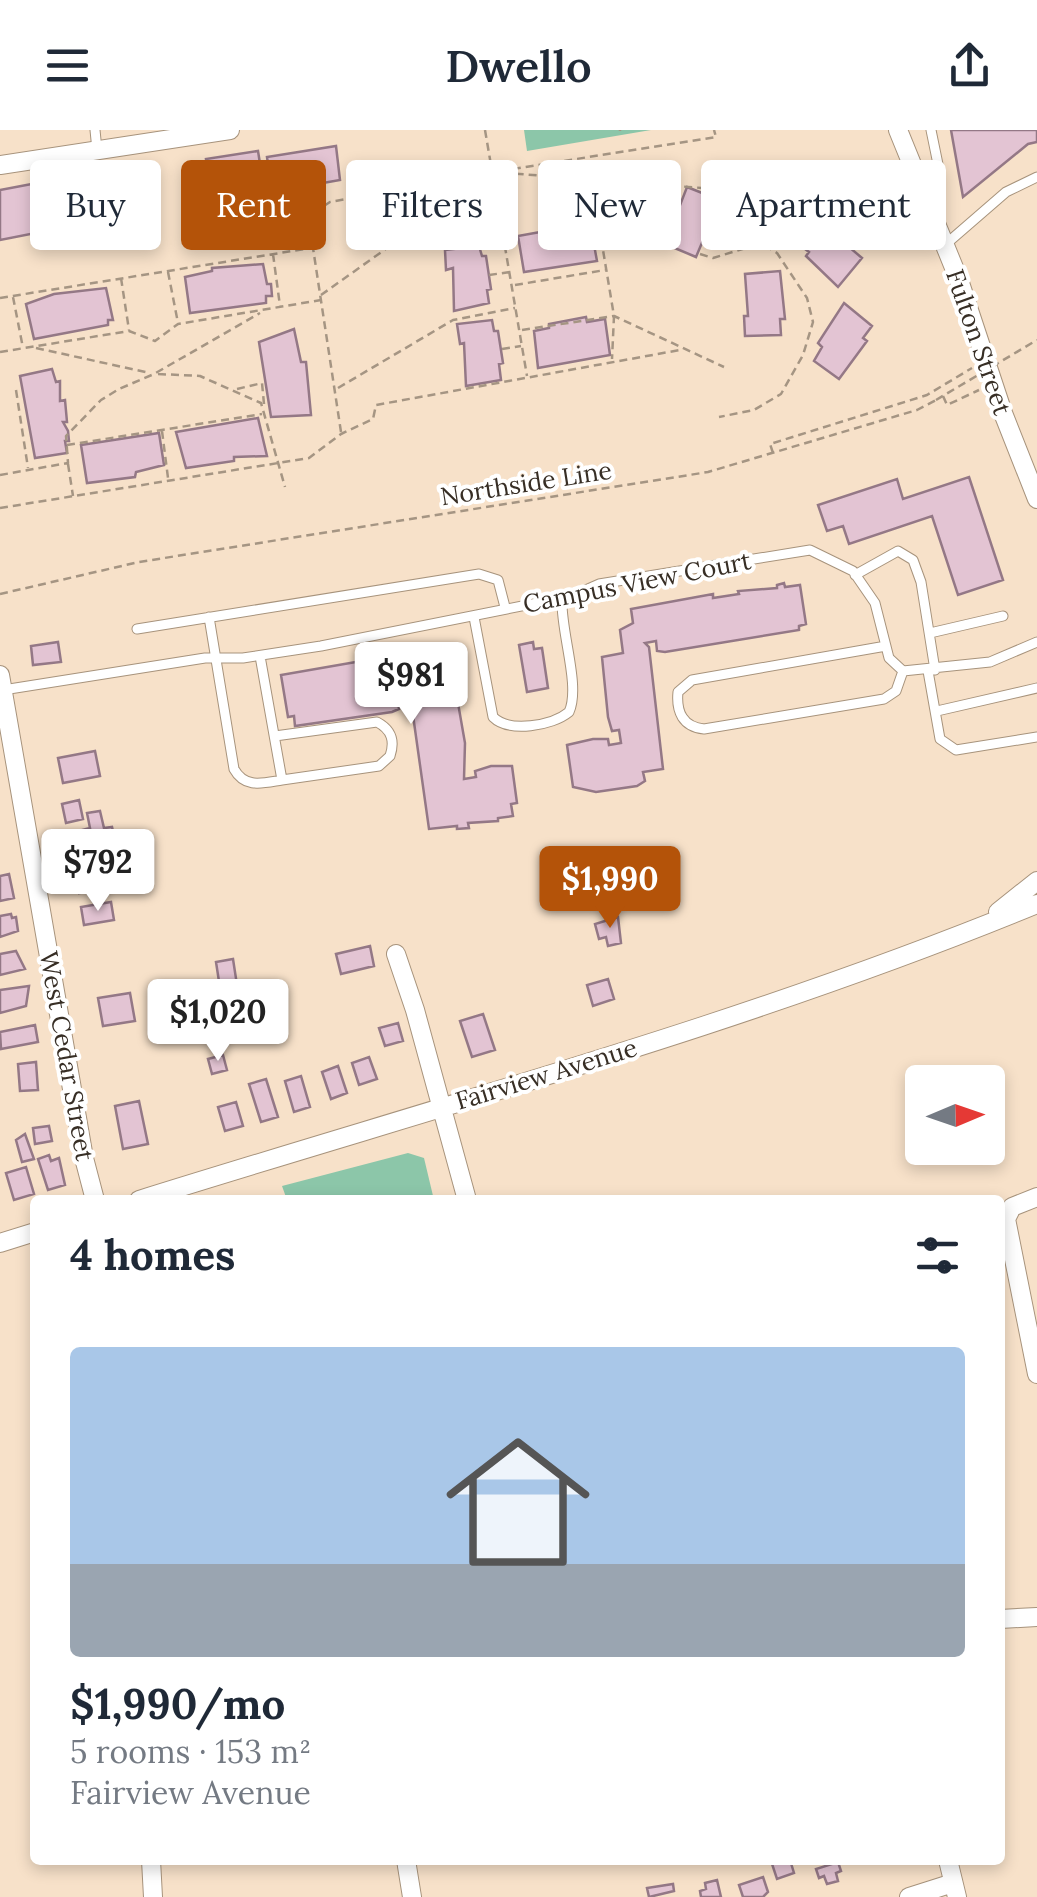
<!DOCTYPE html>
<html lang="en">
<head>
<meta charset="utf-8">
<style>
	body { margin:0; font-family:Lora,serif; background:#f6f6f7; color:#1f2937; height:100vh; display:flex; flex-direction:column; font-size:38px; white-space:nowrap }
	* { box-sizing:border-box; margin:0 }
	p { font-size:32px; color:#747a83 }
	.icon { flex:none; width:55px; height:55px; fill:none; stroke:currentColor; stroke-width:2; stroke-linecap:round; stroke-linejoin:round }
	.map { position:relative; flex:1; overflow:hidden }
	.panel { position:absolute; left:30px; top:1065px; width:975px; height:670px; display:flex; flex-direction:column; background:#fff; border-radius:10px; box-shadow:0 5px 15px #0003 }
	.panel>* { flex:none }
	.hud { position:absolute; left:30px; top:30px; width:978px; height:90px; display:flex; gap:20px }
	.needle { width:65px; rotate:88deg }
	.controls { position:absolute; left:905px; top:935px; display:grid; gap:20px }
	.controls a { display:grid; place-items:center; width:100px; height:100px; border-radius:10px; background:#fff; box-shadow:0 5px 15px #0003; font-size:50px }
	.price { position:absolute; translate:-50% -85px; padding:0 22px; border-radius:10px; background:#fff; color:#222; font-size:32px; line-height:65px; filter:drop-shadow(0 2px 5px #0008) }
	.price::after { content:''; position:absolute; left:50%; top:60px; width:30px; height:22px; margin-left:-15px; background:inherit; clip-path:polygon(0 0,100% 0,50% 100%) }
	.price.current { background:#b45309; color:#fff }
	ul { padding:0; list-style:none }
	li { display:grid; align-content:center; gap:20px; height:530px; padding:0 40px }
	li+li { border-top:2px solid #e0e1e3 }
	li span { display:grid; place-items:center; height:310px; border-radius:10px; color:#555 }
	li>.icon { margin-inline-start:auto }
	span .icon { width:180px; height:180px; fill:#fffc; stroke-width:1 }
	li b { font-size:42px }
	h2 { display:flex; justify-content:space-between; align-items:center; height:120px; padding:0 40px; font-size:42px }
	.tag { padding:0 35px; border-radius:10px; background:#fff; box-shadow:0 5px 15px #0003; font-size:35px; line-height:90px }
	.tag.current { background:#b45309; color:#fff }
	header { display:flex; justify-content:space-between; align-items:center; height:130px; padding:0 40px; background:#fff; font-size:45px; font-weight:600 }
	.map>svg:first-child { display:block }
</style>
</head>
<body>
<header><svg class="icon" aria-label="menu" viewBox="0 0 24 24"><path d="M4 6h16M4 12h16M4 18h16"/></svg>Dwello<svg class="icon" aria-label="share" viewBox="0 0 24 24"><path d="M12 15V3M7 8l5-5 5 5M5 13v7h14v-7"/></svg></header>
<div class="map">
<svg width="1037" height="1767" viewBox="0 0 1037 1767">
	<rect width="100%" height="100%" fill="#f7e1c9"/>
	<path fill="#8cc6a9" d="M 524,0 L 651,0 L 527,21 Z
		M 408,1023 L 424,1028 L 434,1070 L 287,1070 L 282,1056 Z"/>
	<path fill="#e3c4d3" stroke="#947886" stroke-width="2.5" d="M 951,0 L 1037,0 L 1037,12 L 1028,14 L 963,67 Z
		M 336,16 L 340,50 L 272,62 L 267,27 Z
		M 258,21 L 265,65 L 213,74 L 206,29 Z
		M 58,49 L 66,97 L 0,110 L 0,60 Z
		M 687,57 L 720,70 L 696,127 L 665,114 Z
		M 795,68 L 833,96 L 829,100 L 862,128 L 838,157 L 806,126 L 809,122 L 773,95 Z
		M 590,93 L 597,131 L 524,142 L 518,106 Z
		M 479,116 L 482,126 L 486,126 L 491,159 L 487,160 L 489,173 L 454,181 L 453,138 L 446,140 L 445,120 Z
		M 263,134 L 267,154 L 271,154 L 272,166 L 266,166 L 266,173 L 190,183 L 185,147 L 212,141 L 212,138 Z
		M 780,141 L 785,189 L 780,189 L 781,205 L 745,206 L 744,186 L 748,186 L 745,144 Z
		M 106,158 L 113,190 L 108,190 L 108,195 L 34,209 L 26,174 L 54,164 Z
		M 844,173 L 872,196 L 863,208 L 867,211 L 839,249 L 814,231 L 822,217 L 818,213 Z
		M 586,187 L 587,192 L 605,189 L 610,225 L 538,238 L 534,201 L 549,198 L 549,194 Z
		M 492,190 L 494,201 L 498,201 L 503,233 L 499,234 L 501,250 L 466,256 L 464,213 L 460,214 L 457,194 Z
		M 294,199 L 301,232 L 306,232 L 311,285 L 271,287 L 259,212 Z
		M 52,239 L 56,252 L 60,251 L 60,271 L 65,270 L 67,292 L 63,292 L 68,301 L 69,311 L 65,311 L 67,323 L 35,328 L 20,246 Z
		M 258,288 L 267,326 L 234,327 L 234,331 L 186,338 L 176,302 Z
		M 159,303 L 164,335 L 136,342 L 135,347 L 87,353 L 81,315 Z
		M 969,347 L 1003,450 L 958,465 L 932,386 L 849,414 L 843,396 L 827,401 L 818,375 L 897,349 L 903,369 Z
		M 784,453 L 785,457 L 800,455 L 806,494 L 799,496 L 799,500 L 665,522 L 657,521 L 656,511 L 645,513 L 649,517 L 663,639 L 643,642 L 645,651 L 637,656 L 596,662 L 573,657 L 567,615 L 593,609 L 608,609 L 609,615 L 621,613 L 619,600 L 612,601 L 608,587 L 602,527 L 623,523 L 620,500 L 633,493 L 631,479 L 713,464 L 713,468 L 739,464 L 738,461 L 777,458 L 777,455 Z
		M 58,512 L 61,532 L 33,535 L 31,516 Z
		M 533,512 L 534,519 L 542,518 L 548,558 L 527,562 L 519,515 Z
		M 448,516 L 465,613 L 464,649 L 476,647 L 475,641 L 491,636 L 512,636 L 517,673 L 511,674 L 513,686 L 498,688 L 498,691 L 468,693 L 469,698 L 457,699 L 457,696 L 429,699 L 411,571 L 398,573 L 399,579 L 392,582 L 295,596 L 294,586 L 288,587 L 281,545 Z
		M 95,621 L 100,646 L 63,653 L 58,628 Z
		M 79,670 L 83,689 L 66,693 L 62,674 Z
		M 100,681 L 104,698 L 112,697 L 117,720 L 74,729 L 73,721 L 63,722 L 60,706 L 90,698 L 87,683 Z
		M 94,740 L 98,760 L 79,763 L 75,744 Z
		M 9,744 L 14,768 L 0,771 L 0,746 Z
		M 111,772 L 114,790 L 84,795 L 81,777 Z
		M 11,784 L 12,788 L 16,787 L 18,801 L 0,807 L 0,786 Z
		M 618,787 L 621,813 L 608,816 L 606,807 L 599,809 L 595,794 Z
		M 370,816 L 374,836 L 341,844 L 336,824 Z
		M 16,821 L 25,839 L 0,845 L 0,824 Z
		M 233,829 L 239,868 L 222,871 L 216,832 Z
		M 608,849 L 614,869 L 593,876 L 587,855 Z
		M 29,856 L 26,876 L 0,883 L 0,860 Z
		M 130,863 L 135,891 L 103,896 L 98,868 Z
		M 483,884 L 495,920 L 472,927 L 460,891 Z
		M 398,893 L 403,911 L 385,916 L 379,898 Z
		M 35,895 L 38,912 L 1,919 L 0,902 Z
		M 223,925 L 227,940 L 212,944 L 208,929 Z
		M 369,927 L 377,949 L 359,955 L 352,933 Z
		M 36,932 L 38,960 L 20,961 L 18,934 Z
		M 338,936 L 347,963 L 331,969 L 322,942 Z
		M 301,946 L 310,977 L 294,982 L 285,951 Z
		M 266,949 L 278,987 L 261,992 L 249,954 Z
		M 139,971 L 148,1014 L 123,1019 L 115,976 Z
		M 236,972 L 243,996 L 225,1001 L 218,977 Z
		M 49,996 L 52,1011 L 35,1014 L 33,998 Z
		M 25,1004 L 34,1029 L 22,1032 L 16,1010 Z
		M 49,1025 L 51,1031 L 59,1028 L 65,1055 L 48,1060 L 38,1029 Z
		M 26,1037 L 34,1064 L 14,1070 L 6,1043 Z
		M 790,1730 L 794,1743 L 777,1749 L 772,1734 Z
		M 838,1732 L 841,1741 L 836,1743 L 838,1751 L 827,1754 L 824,1746 L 819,1748 L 816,1739 Z
		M 763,1747 L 768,1762 L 763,1767 L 743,1767 L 739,1755 Z
		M 717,1750 L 721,1767 L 701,1767 L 700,1761 L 706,1759 L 705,1753 Z
		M 673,1754 L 674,1761 L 649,1767 L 647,1758 Z"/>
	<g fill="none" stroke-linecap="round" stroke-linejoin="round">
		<g stroke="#a7937c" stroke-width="11">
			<path id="service" d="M 95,0 L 97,20
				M 922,55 L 940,44 L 931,0
				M 946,114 L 1006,62 L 1037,47
				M 855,445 L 898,421 L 913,430 L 921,452 L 935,540
				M 209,487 L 234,639 C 245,659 263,653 282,650 L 260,526
				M 474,487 L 493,587 C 509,603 552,596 569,582 C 581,556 560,500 562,468
				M 137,499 L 479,444 L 498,450 L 505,477
				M 930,503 L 1003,486
				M 886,516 L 692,550 L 678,562 C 676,582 683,597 704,599 L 884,569 L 896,561 L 903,541
				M 928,541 L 940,609 L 956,620 L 1037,607
				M 3,560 L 205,528 L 243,528 L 321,516 L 572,466 L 599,454 L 810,420 L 853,441 L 875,473 L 889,528 L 903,541 L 990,532 L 1037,512
				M 937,581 L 1037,558
				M 275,606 L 377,592 C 392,600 395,611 390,626 L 379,636 L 282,650"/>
		</g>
		<g stroke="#a7937c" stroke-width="20">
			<path id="minor" d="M 898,0 L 959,150 L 1003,283 L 1037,369
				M 0,35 L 230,0
				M 0,545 L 84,1028 L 95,1070
				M 998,782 L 1037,751
				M 396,824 L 415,880 L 467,1070
				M 1037,1067 L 1012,1077 L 1006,1089 L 1037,1244
				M 139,1070 C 439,976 746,894 1037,774
				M 0,1113 L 35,1102
				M 1000,1489 L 1037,1487
				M 151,1730 L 153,1767
				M 406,1730 L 412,1767
				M 948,1730 L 957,1767
				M 909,1767 L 953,1753"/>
		</g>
		<path stroke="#a59583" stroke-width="2.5" stroke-dasharray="8 5" stroke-linecap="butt" d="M 485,0 L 527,246
			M 620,0 L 620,1
			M 500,41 L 716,7 L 714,0
			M 572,51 L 599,96 L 614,186 L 612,229
			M 273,124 L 280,176
			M 700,124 L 713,128 L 759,114
			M 168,142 L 178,193
			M 489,145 L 510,142
			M 121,148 L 129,200
			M 515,155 L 605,140
			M 321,165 L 494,42 L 702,58 L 722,68 L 761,113 L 777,123 L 807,168 L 813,192 L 803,225 L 781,264 L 754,280 L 719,287
			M 13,167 L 23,218
			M 0,168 L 311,118
			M 522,200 L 614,186 L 724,237
			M 36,218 L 150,243
			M 502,219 L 521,216
			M 0,222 L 129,201 L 155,211 L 178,194 L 321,170
			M 158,244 L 200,246 L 261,273 L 285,357
			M 338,258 L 453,190 L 515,178
			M 237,259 L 262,253 L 264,274
			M 16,260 L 28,338
			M 943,266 L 947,275 L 979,260
			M 162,301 L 168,348
			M 341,302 L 313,118 L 313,83 L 330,72 L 492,43
			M 67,315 L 262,284
			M 773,323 L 770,314 L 927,265 L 972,238
			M 68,334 L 73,366
			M 0,345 L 68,333 L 66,306 L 101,270 L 119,259 L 154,244 L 260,183
			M 0,378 L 309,328 L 341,304 L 373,289 L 376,275 L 680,220
			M 0,464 L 139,432 L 708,342 L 917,280 L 936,270"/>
		<use href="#service" stroke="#fff" stroke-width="9"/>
		<use href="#minor" stroke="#fff" stroke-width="18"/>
		<path stroke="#a59583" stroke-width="2.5" stroke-dasharray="8 5" stroke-linecap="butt" d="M 936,270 L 1037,210"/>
	</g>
	<g text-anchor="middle" stroke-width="8" stroke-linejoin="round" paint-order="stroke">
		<g font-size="25" fill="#372e25" stroke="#fff">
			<text transform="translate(979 212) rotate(71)" y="9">Fulton Street</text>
			<text transform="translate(526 353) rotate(-9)" y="9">Northside Line</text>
			<text transform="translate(637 452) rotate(-11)" y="9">Campus View Court</text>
			<text transform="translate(67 926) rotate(80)" y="9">West Cedar Street</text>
			<text transform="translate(546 944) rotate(-17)" y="9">Fairview Avenue</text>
		</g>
	</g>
</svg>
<div class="controls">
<a><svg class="needle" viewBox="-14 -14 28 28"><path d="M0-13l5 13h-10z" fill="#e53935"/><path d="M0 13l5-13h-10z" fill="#747a83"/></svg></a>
</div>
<b class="price" style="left:411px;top:597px">$981</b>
<b class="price" style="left:98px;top:784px">$792</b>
<b class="price current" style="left:610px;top:801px">$1,990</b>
<b class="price" style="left:218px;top:934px">$1,020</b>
<div class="hud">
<a class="tag">Buy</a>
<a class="tag current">Rent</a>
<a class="tag">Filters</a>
<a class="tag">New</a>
<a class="tag">Apartment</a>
</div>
<section class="panel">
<h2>4 homes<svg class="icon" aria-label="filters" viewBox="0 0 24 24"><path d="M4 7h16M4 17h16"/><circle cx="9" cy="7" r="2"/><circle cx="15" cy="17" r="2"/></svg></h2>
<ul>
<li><span style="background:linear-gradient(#a9c7e8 70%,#9aa5b1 0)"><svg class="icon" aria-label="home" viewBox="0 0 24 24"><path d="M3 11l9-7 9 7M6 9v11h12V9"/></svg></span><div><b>$1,990/mo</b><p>5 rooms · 153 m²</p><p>Fairview Avenue</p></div></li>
</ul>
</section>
</div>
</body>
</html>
